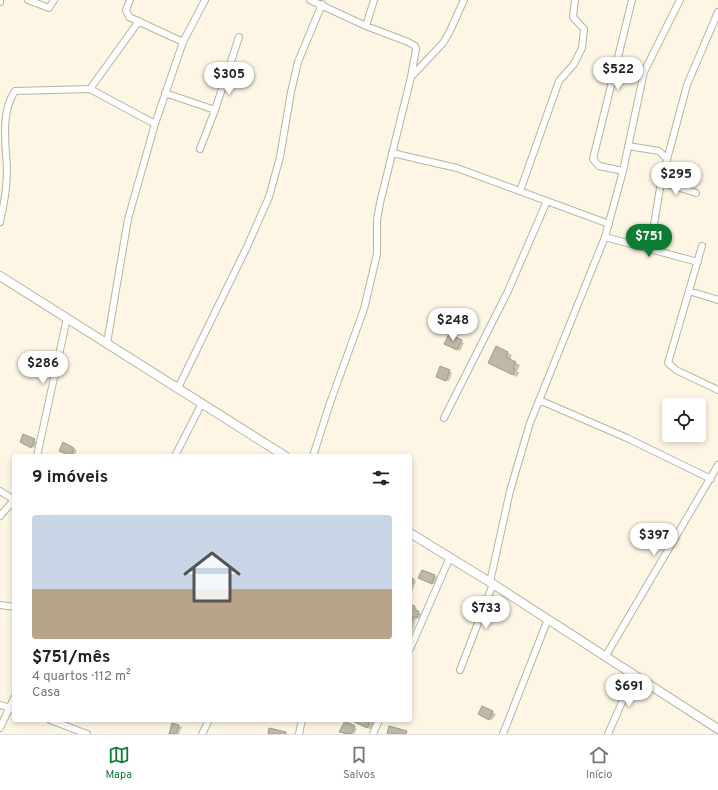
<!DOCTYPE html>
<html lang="pt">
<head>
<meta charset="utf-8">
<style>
	body { margin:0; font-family:Overpass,sans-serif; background:#f2f2f2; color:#202124; height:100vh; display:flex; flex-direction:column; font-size:15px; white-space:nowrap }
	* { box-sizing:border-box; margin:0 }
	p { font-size:13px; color:#757577 }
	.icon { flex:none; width:22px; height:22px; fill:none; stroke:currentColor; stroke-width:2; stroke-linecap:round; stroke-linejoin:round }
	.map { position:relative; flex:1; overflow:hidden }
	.panel { position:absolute; left:12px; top:454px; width:400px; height:268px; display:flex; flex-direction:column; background:#fff; border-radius:4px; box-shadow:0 2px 6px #0003 }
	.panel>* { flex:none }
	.fabs { position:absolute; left:662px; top:398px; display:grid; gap:8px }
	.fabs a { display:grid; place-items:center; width:44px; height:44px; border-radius:4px; background:#fff; box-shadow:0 2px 6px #0003; font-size:20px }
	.price { position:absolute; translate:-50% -34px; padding:0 9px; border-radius:14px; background:#fff; color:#222; font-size:13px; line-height:26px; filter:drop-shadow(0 1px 2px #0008) }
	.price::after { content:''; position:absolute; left:50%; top:24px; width:12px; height:9px; margin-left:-6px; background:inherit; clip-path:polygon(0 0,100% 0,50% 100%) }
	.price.active { background:#0d7d33; color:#fff }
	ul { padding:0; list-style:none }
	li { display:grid; align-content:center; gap:8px; height:212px; padding:0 20px }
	li span { display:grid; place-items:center; height:124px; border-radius:4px; color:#555 }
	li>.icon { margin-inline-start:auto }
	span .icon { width:72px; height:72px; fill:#fffc; stroke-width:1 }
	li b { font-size:17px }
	h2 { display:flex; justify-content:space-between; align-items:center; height:48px; padding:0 20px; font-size:17px }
	.dock { display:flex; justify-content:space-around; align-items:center; height:56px; border-top:1px solid #e0e0e0; background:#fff; font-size:11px; color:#757577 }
	.dock a { display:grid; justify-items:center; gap:2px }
	.dock .active { color:#0d7d33 }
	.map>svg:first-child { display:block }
</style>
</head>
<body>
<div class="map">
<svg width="718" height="734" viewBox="0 0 718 734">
	<rect width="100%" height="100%" fill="#fdf6e4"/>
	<path fill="#0003" d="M 450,335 L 464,343 L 460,351 L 445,343 Z
		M 497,347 L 512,355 L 510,360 L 520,365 L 517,371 L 519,373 L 517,377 L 493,365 Z
		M 449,371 L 452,373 L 449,381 L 440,378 Z
		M 24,435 L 37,442 L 34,448 L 21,442 Z
		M 63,444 L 77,450 L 74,456 L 60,450 Z
		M 435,576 L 437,577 L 434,584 L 422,579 Z
		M 410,578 L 416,581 L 411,595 L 410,595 Z
		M 411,606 L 417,608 L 416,611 L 422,614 L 420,619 L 416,618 L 413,631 L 410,630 Z
		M 482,707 L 496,714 L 492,720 L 479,714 Z
		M 351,720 L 376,720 L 372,730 Z
		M 345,722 L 357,729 L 354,734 L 344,734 L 340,732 Z
		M 173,724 L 182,727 L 179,734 L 170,734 Z"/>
	<path fill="#bfb8a7" stroke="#a19b8a" d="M 449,334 L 462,340 L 457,350 L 444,344 Z
		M 496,346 L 508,352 L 506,357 L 516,362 L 513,368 L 515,369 L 513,375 L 488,363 Z
		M 440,366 L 450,370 L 446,381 L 436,377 Z
		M 23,434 L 35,439 L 31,448 L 20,442 Z
		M 63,442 L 74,448 L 71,456 L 59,451 Z
		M 422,570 L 435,575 L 432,584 L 418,578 Z
		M 410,577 L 414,579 L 410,589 Z
		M 411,605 L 415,606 L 414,610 L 419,611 L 417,618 L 410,616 Z
		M 410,616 L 413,617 L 410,630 Z
		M 482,706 L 493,711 L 489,720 L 478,714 Z
		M 350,720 L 371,720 L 367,728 Z
		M 345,721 L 355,726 L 351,734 L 339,732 Z
		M 172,723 L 179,725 L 176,734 L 169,734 Z
		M 389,726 L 407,731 L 406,734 L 387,734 Z
		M 269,728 L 286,732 L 286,734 L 268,734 Z"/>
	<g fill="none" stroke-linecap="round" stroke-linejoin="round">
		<g stroke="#bab3a2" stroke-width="8">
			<path id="minor" d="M 28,0 L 49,8 L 54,0
				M 130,0 L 126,10 L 129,17 L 183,42
				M 310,0 L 366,26 L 408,42 L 415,46 L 416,49 L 411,77 L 380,203 L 377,220 L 377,254 L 364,309 L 330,403 L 313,456
				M 0,2 L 0,0
				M 366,26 L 374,0
				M 411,77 L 443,43 L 449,33 L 464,0
				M 90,89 L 139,21
				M 165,93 L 215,110
				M 628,146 L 659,151 L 667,159
				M 200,149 L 215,110 L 239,37
				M 392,153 L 457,168 L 609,224
				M 623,171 L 599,166 L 593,159 L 632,0
				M 661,182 L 696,193
				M 520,191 L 559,81 L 574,64 L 582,48 L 584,29 L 573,17 L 575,0
				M 0,222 C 4,205 7,188 7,170 C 6,145 0,113 15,91 L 90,89 L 155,124
				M 605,237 L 698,262
				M 702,246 L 668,363 L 676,370 L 718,390
				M 650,249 L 661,182 L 687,85 L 718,12
				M 689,291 L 718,300
				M 107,343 L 128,219 L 155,124 L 183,42 L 205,0
				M 178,388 L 246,249 L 269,197 L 280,157 L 291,92 L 298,62 L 322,4
				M 539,400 L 627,438 L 711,479
				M 444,418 L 508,291 L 547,201
				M 37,456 L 67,318
				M 175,456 L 202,403
				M 0,491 L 14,500
				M 0,516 L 14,500
				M 490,582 L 510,491 L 530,423 L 605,237 L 623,171 L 644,72 L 680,0
				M 0,605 L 14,607
				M 410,649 L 450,557
				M 605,657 L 718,465
				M 460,670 L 493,584
				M 0,705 L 14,709
				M 50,720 L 87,734
				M 0,728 L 14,698
				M 202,734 L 209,720
				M 299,734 L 302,720
				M 373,734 L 379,720
				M 503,734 L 548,619
				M 608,734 L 634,675"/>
		</g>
		<g stroke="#bab3a2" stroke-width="10">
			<path id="tertiary" d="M 0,276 L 285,456
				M 410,533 L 493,584 L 718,729"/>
		</g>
		<use href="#minor" stroke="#fff" stroke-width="6"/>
		<use href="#tertiary" stroke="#fff" stroke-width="8"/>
	</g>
</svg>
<div class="fabs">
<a><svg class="icon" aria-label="locate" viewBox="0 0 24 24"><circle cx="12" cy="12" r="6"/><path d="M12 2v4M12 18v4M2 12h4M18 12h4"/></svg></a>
</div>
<b class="price" style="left:618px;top:91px">$522</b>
<b class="price" style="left:229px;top:96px">$305</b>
<b class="price" style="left:676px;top:196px">$295</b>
<b class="price active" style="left:649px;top:258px">$751</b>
<b class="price" style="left:453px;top:342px">$248</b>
<b class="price" style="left:43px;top:385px">$286</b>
<b class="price" style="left:654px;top:557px">$397</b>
<b class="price" style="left:486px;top:630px">$733</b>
<b class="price" style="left:629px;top:708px">$691</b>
<section class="panel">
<h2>9 imóveis<svg class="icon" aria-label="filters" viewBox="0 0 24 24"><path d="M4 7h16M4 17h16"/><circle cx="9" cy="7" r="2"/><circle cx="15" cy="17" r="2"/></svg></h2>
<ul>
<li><span style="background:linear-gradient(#c9d6e8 60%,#b9a48a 0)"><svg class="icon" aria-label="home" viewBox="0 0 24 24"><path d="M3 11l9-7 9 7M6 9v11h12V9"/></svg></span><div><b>$751/mês</b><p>4 quartos · 112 m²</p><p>Casa</p></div></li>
</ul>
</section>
</div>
<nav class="dock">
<a class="active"><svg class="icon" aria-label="map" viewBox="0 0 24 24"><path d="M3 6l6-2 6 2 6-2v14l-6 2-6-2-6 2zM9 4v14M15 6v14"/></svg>Mapa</a>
<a><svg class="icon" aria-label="saved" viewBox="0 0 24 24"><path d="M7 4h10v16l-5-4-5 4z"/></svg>Salvos</a>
<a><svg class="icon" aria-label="home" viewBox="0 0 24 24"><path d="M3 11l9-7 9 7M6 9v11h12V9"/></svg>Início</a>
</nav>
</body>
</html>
